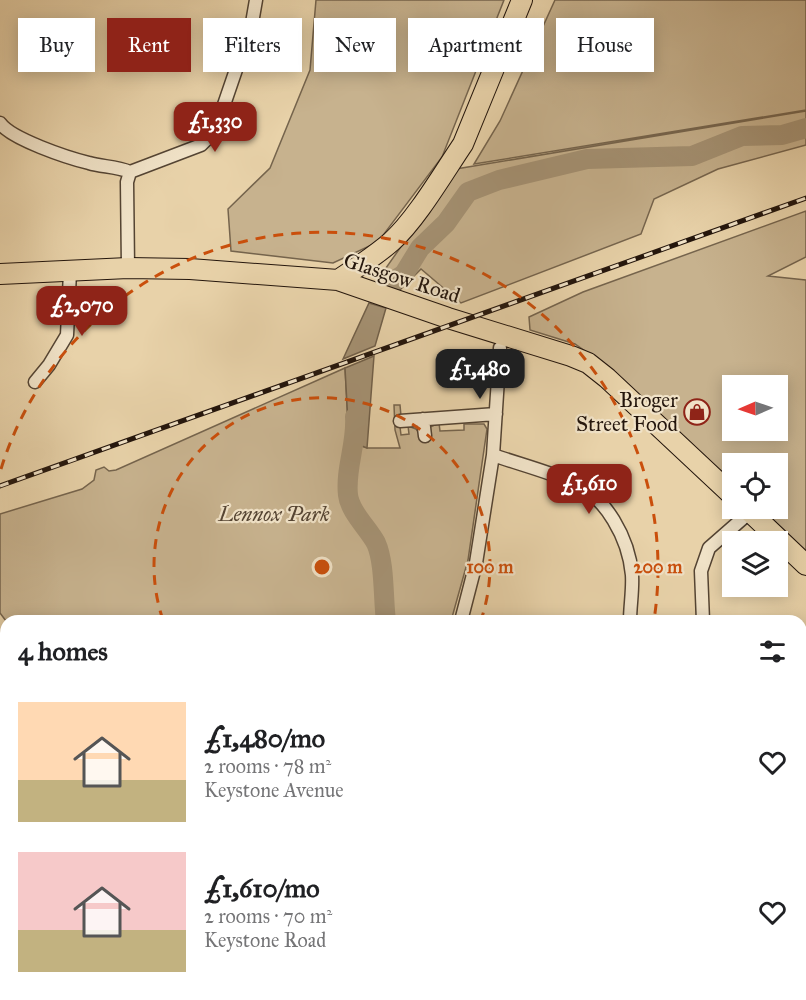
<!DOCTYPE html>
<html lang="en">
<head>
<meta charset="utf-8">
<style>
	body { margin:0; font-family:"IM FELL Great Primer",serif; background:#f6f6f6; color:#202124; height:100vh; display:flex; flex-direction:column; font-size:22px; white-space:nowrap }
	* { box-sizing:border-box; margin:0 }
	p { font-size:20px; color:#757577 }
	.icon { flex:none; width:33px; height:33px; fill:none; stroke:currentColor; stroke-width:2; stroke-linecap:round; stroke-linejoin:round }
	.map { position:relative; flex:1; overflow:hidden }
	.panel { position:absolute; left:0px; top:615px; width:807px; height:386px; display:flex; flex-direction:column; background:#fff; border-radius:18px 18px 0 0; box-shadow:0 3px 15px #0003 }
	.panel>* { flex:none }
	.banner { position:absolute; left:18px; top:18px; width:771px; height:54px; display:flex; gap:12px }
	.needle { width:39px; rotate:268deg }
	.tools { position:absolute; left:722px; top:375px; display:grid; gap:12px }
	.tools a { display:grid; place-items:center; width:66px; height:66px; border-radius:0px; background:#fff; box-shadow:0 3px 15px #0003; font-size:30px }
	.price { position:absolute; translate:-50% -51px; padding:0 14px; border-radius:12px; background:#8f2418; color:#fff; font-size:20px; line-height:39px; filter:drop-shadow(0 2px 3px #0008) }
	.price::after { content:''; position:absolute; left:50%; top:36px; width:18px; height:14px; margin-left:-9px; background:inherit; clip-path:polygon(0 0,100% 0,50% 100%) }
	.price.active { background:#222; color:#fff }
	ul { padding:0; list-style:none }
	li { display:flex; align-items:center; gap:18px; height:150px; padding:0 18px }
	li span { display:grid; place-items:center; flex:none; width:168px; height:120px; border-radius:0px; color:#555 }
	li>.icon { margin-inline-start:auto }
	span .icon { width:72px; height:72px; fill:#fffc; stroke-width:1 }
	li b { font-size:26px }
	h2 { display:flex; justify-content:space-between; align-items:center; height:72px; padding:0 18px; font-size:26px }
	.chip { padding:0 21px; border-radius:0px; background:#fff; box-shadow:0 3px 15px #0003; font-size:21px; line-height:54px }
	.chip.active { background:#8f2418; color:#fff }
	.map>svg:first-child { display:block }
</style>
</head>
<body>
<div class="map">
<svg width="806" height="1000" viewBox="0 0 806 1000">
	<rect width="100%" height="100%" fill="#e8d2a9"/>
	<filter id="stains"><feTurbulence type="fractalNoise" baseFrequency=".00333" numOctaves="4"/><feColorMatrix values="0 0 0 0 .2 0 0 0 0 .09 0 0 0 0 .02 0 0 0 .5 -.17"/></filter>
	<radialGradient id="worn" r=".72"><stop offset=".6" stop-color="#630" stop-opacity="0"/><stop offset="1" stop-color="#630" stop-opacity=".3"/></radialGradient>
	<path fill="#c7b28e" stroke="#75644d" stroke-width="1.5" fill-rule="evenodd" d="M 316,0 L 504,0 L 442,157 L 378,242 L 333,263 L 231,251 L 228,209 L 270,168 L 310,70 Z
		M 555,0 L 806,0 L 806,110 L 474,164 L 500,121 Z
		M 806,111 L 806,145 L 718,169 L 654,199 L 641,234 L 461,303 L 421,269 L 400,290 L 376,282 L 456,169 Z
		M 806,211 L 806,257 L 768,276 L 806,280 L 806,552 L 759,509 L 777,508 L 777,464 L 732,464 L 732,483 L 602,363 L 575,344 L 530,330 L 529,317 L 583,292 ZM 732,386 L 777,386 L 777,430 L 732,430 Z
		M 345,368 L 349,441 L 367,448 L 400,448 L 395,430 L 394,405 L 400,405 L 401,416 L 397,417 L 397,427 L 400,427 L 401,435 L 409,434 L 408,426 L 416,429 L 419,433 L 429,432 L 430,427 L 439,423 L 440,431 L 464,430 L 464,424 L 484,424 L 487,429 L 468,560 L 451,621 L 6,621 L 0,613 L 0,514 L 82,489 L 94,480 L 96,470 L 104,467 L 109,471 L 116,470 Z
		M 6,693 L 6,841 L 0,836 L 0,701 Z"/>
	<path fill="#a59274" stroke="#71604a" stroke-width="1.5" d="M 369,303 L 386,308 L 375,346 L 343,359 Z
		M 374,356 L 367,448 L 349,441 L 345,368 Z"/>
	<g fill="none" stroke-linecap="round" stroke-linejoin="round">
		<path stroke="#a59274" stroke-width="20" d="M 391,283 L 404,274 L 420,248 L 446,223 L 468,192 L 499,180 L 587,159 L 692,156 L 742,136 L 782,135 L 806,128
			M 355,417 C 357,443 345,469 348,495 C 350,512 368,528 376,543 C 385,563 383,599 386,621
			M 0,825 L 6,833"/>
		<g stroke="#544433" stroke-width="15">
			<path id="street" d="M 0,123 C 11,139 68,158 89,163 C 102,167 116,166 130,172
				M 128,268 L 127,182 L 130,172 L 201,145 L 215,131 L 252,23 L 256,0
				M 35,382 L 49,365 L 67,335 L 70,272
				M 423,419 L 425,436
				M 400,421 L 496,414
				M 493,455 C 519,464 546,471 572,482 C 606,496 629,539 632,575 C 633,590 630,606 630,621
				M 461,621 L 476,563 L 493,455 L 500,348
				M 703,621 L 701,571 L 709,548 L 750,512
				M 801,947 L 806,947
				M 6,984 L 6,986
				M 8,994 L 10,1000
				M 415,994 L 416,1000
				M 655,994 L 656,1000
				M 549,1000 L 566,994"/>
		</g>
		<g stroke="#23150c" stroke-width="21">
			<path id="secondary" d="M 801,803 L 806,802
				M 0,904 L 6,904
				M 0,923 L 6,924
				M 211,1000 L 216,994"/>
		</g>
		<g stroke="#23150c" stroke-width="22">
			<path id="primary" d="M 0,274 L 128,268 L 190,269 L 338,280 L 448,318 L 571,356 L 588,363 L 607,378 L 732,495
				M 338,280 C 356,268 375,256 391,242 C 416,220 444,172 463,144 L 522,0
				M 746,508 L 806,565"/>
		</g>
		<use href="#street" stroke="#f0e2c7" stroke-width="12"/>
		<use href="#secondary" stroke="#f0e2c7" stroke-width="18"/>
		<use href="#primary" stroke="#e8d2a9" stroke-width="20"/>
		<g stroke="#23150c" stroke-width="5">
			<path id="rail" d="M 0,486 L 806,198"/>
		</g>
		<use href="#rail" stroke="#f0e2c7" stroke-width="3" stroke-dasharray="9" stroke-linecap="butt"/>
	</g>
	<g fill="none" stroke="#ca4f0c" stroke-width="3" stroke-dasharray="10 8">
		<path d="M163 620A168 168 0 1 1 481 620"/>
		<path d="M1 469A336 336 0 0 1 654 620"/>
	</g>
	<defs>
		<g id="shop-ring" transform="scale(1.35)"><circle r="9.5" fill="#f0e2c7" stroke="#8f2418" stroke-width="1.5"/><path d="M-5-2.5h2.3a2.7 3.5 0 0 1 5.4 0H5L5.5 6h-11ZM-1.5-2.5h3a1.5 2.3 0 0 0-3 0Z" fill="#8f2418"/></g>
	</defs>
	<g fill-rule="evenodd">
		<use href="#shop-ring" x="697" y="412"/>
	</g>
	<g text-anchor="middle" stroke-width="4.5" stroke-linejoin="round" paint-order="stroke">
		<g font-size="21" fill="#23150c" stroke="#f0e2c7">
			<text transform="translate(402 278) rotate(18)" y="7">Glasgow Road</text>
		</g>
		<g font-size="21" fill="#23150c" stroke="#f0e2c7" text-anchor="end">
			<text x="678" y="407">Broger<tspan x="678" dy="24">Street Food</tspan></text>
		</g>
		<g font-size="21" font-style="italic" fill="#544433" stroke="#f0e2c7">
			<text x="274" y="521">Lennox Park</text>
		</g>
	</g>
	<circle cx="322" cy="567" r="9" fill="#ca4f0c" stroke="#f0e2c7" stroke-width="3"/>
	<g font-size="18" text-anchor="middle" font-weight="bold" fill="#ca4f0c" stroke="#f0e2c7" stroke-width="4.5" stroke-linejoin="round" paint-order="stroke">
		<text x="490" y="573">100 m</text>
		<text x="658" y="573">200 m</text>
	</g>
	<rect width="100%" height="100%" filter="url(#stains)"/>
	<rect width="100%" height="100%" fill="url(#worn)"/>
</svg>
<div class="tools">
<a><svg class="needle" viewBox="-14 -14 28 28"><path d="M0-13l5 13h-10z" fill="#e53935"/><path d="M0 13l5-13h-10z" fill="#757577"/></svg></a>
<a><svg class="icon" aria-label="locate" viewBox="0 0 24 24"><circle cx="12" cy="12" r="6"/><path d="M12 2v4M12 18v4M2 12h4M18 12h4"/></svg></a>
<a><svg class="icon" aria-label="layers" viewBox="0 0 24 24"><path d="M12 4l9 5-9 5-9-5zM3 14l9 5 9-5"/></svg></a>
</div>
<b class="price" style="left:215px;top:153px">£1,330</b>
<b class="price" style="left:82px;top:337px">£2,070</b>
<b class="price active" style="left:480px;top:400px">£1,480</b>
<b class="price" style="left:589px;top:515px">£1,610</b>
<div class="banner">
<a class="chip">Buy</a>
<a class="chip active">Rent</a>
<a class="chip">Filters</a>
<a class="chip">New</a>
<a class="chip">Apartment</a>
<a class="chip">House</a>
</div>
<section class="panel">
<h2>4 homes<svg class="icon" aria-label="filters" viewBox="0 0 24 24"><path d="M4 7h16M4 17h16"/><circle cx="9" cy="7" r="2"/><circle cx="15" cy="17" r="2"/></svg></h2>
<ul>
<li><span style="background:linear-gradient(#ffd9b3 65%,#c2b280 0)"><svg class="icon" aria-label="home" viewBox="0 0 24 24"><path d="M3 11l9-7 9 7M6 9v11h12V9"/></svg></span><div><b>£1,480/mo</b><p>2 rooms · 78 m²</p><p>Keystone Avenue</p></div><svg class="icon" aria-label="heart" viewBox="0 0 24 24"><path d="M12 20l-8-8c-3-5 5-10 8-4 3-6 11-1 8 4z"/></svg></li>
<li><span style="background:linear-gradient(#f6c9c9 65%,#c2b280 0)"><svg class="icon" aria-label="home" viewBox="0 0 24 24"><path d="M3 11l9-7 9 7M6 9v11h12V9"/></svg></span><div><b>£1,610/mo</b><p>2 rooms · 70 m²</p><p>Keystone Road</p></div><svg class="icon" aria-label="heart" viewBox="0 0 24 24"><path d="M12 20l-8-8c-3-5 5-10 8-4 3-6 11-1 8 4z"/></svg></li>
</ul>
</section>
</div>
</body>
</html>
